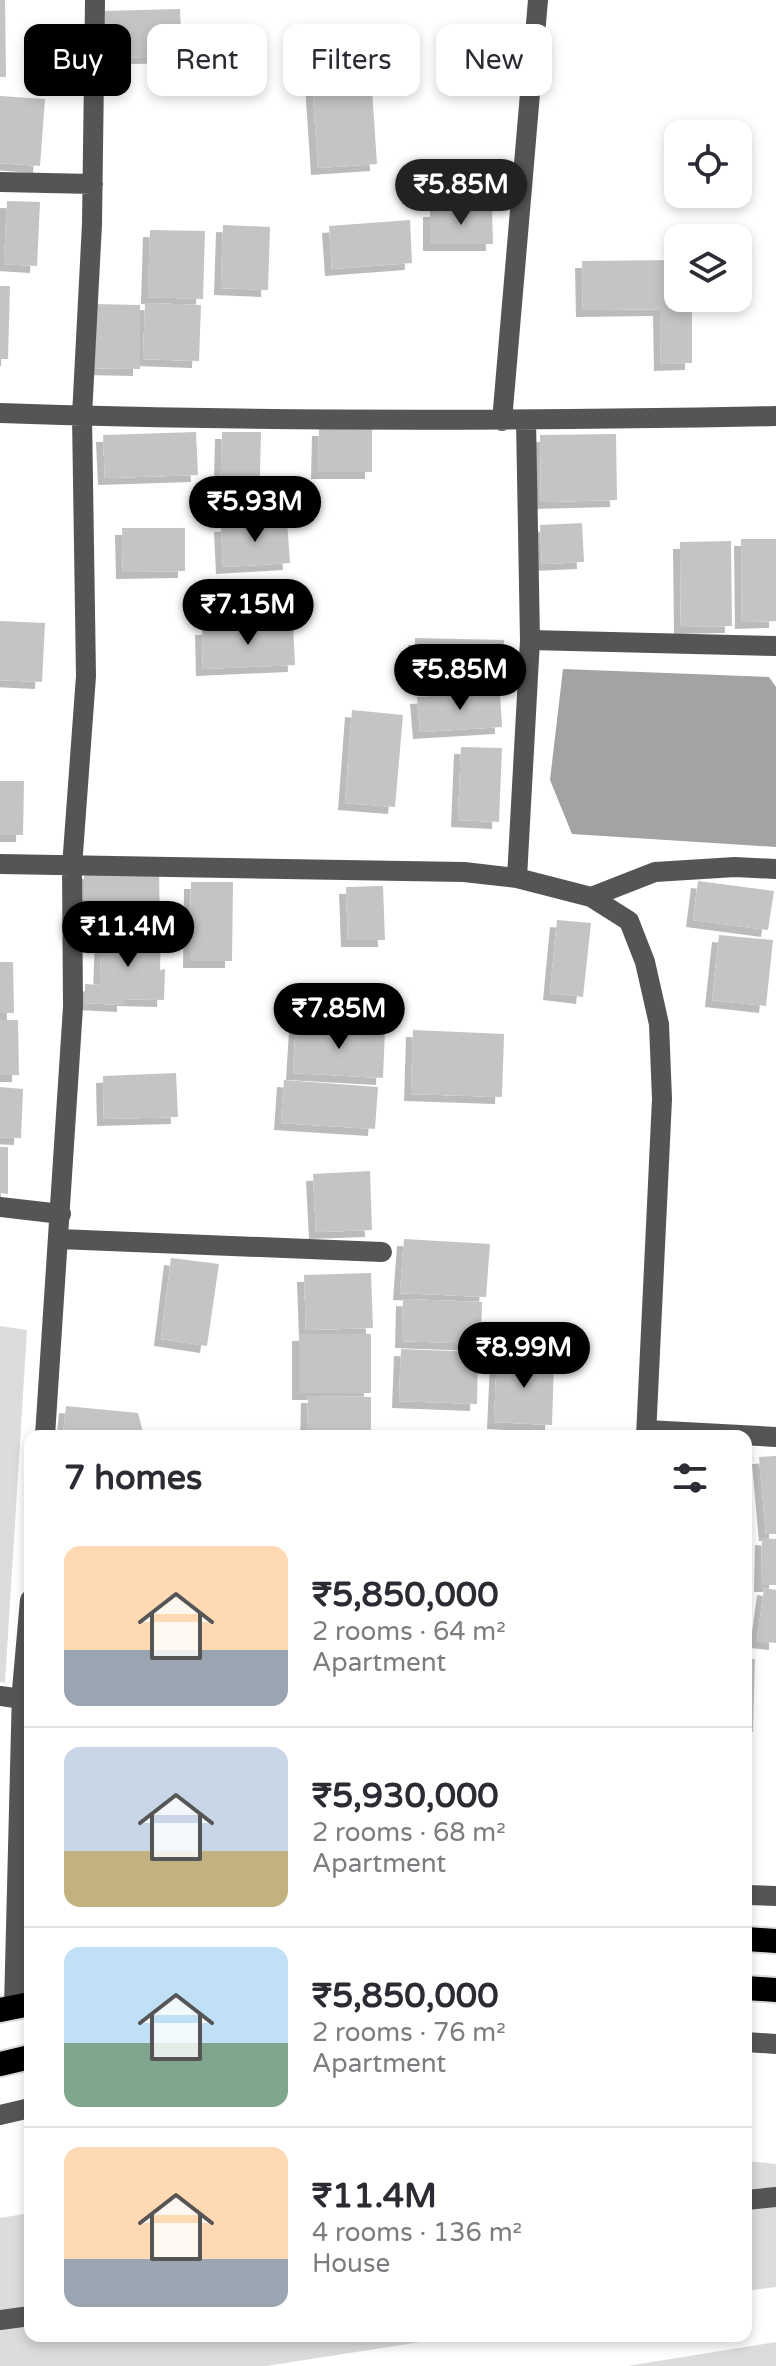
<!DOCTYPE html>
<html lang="en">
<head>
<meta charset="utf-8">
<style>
	body { margin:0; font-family:"Varela Round",sans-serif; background:#f7f7f7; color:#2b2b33; height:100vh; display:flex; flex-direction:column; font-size:30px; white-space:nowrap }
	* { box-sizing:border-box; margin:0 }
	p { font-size:26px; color:#7c7c81 }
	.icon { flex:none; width:44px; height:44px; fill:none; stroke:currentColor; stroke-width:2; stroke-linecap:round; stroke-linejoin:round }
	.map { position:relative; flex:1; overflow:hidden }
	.side { position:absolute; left:24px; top:1430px; width:728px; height:912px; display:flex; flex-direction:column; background:#fff; border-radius:16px; box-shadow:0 4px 12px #0003 }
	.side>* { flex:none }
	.guide { position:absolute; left:24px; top:24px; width:728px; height:72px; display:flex; gap:16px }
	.tools { position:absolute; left:664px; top:120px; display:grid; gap:16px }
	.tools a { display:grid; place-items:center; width:88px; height:88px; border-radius:16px; background:#fff; box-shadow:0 4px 12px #0003; font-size:40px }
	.price { position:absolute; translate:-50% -68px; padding:0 18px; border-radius:28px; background:#000; color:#fff; font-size:26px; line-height:52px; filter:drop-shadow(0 2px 4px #0008) }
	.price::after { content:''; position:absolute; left:50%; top:48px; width:24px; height:18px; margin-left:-12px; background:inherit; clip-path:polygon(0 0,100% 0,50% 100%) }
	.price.active { background:#222; color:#fff }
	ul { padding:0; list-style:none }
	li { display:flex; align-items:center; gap:24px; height:200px; padding:0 40px }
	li+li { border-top:2px solid #e1e1e2 }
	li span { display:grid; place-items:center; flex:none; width:224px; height:160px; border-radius:16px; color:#555 }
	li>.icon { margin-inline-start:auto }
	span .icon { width:96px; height:96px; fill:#fffc; stroke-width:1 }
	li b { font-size:34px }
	h2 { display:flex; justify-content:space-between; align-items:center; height:96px; padding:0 40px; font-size:34px }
	.tag { padding:0 28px; border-radius:16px; background:#fff; box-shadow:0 4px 12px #0003; font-size:28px; line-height:72px }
	.tag.active { background:#000; color:#fff }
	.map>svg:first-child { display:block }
</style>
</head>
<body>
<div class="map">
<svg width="776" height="2366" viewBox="0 0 776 2366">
	<defs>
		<filter id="shadow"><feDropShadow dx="-7" dy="7" stdDeviation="0" flood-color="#0004"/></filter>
	</defs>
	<rect width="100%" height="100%" fill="#fff"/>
	<path fill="#dcdcdc" d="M 0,1326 L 27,1330 L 5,1683 L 0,1682 Z
		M 746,2161 L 776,2164 L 776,2287 L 746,2291 Z
		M 30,2213 L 30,2336 L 459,2336 L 266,2366 L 0,2366 L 0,2218 Z
		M 776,2342 L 776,2366 L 627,2366 Z"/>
	<path fill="#a3a3a3" d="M 563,669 L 769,677 L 776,687 L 776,847 L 572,834 L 550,780 Z"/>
	<path fill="#c4c4c4" filter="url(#shadow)" d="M 0,0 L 5,0 L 6,77 L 0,77 Z
		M 180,9 L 182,56 L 103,58 L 102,11 Z
		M 370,60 L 377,164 L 318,168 L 311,64 Z
		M 0,96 L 45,99 L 40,166 L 0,163 Z
		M 424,165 L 499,167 L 498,202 L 424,200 Z
		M 7,201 L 40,202 L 37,266 L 4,264 Z
		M 492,209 L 493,244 L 430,244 L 430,210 Z
		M 410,220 L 412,263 L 332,269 L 329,226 Z
		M 223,225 L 270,227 L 268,290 L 221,288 Z
		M 150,230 L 205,231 L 203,299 L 148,297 Z
		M 678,260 L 678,298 L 692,298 L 692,363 L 661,364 L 660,309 L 583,310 L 582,261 Z
		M 0,286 L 10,286 L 8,359 L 0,359 Z
		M 145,303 L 201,305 L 199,361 L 143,359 Z
		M 95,304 L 140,305 L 140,369 L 94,368 Z
		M 319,429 L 372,429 L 372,472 L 318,472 Z
		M 196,432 L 198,475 L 105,478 L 103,435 Z
		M 222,432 L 261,432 L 259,512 L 220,511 Z
		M 616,434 L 617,500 L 541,502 L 540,435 Z
		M 287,521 L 290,563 L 223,567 L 221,525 Z
		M 582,523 L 584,562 L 542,564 L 540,525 Z
		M 122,528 L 185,528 L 185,571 L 123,572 Z
		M 741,539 L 776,539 L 776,621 L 742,622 Z
		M 731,541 L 732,626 L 681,627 L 680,542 Z
		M 0,621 L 45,623 L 42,682 L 0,680 Z
		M 293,625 L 295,665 L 203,669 L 202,628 Z
		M 415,638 L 504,640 L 503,687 L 414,685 Z
		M 500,692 L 502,727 L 420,732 L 417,697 Z
		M 352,710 L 403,715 L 395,807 L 345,803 Z
		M 461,747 L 502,748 L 499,822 L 458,820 Z
		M 0,781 L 24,781 L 23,835 L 0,835 Z
		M 84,872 L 159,872 L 160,928 L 84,928 Z
		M 698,881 L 774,891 L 768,930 L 693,920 Z
		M 191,882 L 233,882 L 232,961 L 190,961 Z
		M 383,886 L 385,940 L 348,940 L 346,887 Z
		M 557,920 L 591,923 L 583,997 L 550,993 Z
		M 102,930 L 161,933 L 160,970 L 165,969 L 164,1000 L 124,999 L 124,1005 L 85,1003 L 85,984 L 100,985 Z
		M 719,935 L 773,940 L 766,1006 L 712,1000 Z
		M 0,962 L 13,962 L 14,1013 L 0,1013 Z
		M 0,1020 L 18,1020 L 19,1075 L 0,1075 Z
		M 296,1024 L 385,1030 L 383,1078 L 293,1073 Z
		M 413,1030 L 504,1034 L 502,1097 L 411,1094 Z
		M 176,1073 L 178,1117 L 104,1119 L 103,1076 Z
		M 284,1080 L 378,1087 L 375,1129 L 281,1123 Z
		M 0,1087 L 23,1089 L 21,1138 L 0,1137 Z
		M 0,1147 L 8,1147 L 8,1194 L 0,1193 Z
		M 370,1171 L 372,1230 L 316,1232 L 313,1174 Z
		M 404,1239 L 490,1244 L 486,1297 L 400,1293 Z
		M 171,1258 L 219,1264 L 207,1346 L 161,1339 Z
		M 371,1273 L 373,1328 L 306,1330 L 304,1275 Z
		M 403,1299 L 482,1302 L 481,1344 L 402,1341 Z
		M 299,1334 L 371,1334 L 371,1393 L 299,1393 Z
		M 401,1349 L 478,1352 L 477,1404 L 399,1401 Z
		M 497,1356 L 554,1358 L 552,1425 L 494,1422 Z
		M 308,1396 L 371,1397 L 371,1436 L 307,1436 Z
		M 66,1406 L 138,1413 L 144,1436 L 63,1436 Z
		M 776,1456 L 776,1534 L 766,1534 L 759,1457 Z
		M 762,1538 L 776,1539 L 776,1585 L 761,1585 Z
		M 764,1588 L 776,1590 L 776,1643 L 757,1641 Z
		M 746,1659 L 755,1659 L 753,1732 L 746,1732 Z"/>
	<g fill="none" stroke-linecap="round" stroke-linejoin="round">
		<g stroke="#dbdbdb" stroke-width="28">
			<path id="highway" d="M 746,1939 L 776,1941
				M 746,1988 L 776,1990
				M 0,2010 L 30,2004
				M 0,2064 L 30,2057"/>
		</g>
		<path stroke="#555" stroke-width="20" d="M 0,182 L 93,184
			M 0,413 C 259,422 517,421 776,416
			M 502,421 L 538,0
			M 530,640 L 776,646
			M 0,864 L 464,872 L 517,878 L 591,897 L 629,921 L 645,962 L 659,1024 L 662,1099 L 646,1436
			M 517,878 L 530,640 L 526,420
			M 591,897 L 655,872 L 735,867 L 776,869
			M 0,1207 L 61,1214
			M 59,1239 L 382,1252
			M 647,1430 L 776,1437
			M 45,1436 L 73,1007 L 72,867 L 86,676 L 82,416 L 92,224 L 95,0
			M 0,1696 L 22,1699
			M 746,1895 L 776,1896
			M 14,2007 L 22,1690 L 30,1600
			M 746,2042 L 776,2044
			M 0,2115 L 30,2108
			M 746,2200 L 776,2197
			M 0,2320 L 30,2316"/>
		<use href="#highway" stroke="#000" stroke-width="24"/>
	</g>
</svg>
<div class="tools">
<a><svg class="icon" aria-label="locate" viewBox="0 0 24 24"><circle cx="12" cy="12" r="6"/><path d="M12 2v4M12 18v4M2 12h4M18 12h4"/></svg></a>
<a><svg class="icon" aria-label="layers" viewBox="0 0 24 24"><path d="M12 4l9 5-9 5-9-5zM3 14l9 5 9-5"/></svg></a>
</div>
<b class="price active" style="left:461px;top:227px">₹5.85M</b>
<b class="price" style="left:255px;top:544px">₹5.93M</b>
<b class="price" style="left:248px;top:647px">₹7.15M</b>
<b class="price" style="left:460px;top:712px">₹5.85M</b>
<b class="price" style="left:128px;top:969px">₹11.4M</b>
<b class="price" style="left:339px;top:1051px">₹7.85M</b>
<b class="price" style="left:524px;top:1390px">₹8.99M</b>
<div class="guide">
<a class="tag active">Buy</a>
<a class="tag">Rent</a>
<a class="tag">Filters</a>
<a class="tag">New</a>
</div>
<section class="side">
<h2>7 homes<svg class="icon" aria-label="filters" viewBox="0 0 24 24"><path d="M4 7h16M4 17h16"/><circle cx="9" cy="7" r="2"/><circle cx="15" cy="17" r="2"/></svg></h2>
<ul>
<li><span style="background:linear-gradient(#ffd9b3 65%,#9aa5b1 0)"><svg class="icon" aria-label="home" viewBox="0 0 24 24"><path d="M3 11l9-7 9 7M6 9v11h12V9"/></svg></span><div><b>₹5,850,000</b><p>2 rooms · 64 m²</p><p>Apartment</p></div></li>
<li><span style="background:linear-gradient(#c9d6e8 65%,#c2b280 0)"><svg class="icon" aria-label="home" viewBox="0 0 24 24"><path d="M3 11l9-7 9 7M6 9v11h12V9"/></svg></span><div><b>₹5,930,000</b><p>2 rooms · 68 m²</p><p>Apartment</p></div></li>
<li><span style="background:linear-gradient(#bfe0f5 60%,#7fa58c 0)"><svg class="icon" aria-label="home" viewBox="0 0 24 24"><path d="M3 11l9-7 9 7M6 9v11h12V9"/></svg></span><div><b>₹5,850,000</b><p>2 rooms · 76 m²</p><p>Apartment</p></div></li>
<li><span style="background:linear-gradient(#ffd9b3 70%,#9aa5b1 0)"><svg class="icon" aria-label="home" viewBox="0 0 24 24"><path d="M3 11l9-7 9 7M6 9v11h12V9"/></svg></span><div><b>₹11.4M</b><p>4 rooms · 136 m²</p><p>House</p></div></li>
</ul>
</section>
</div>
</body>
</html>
